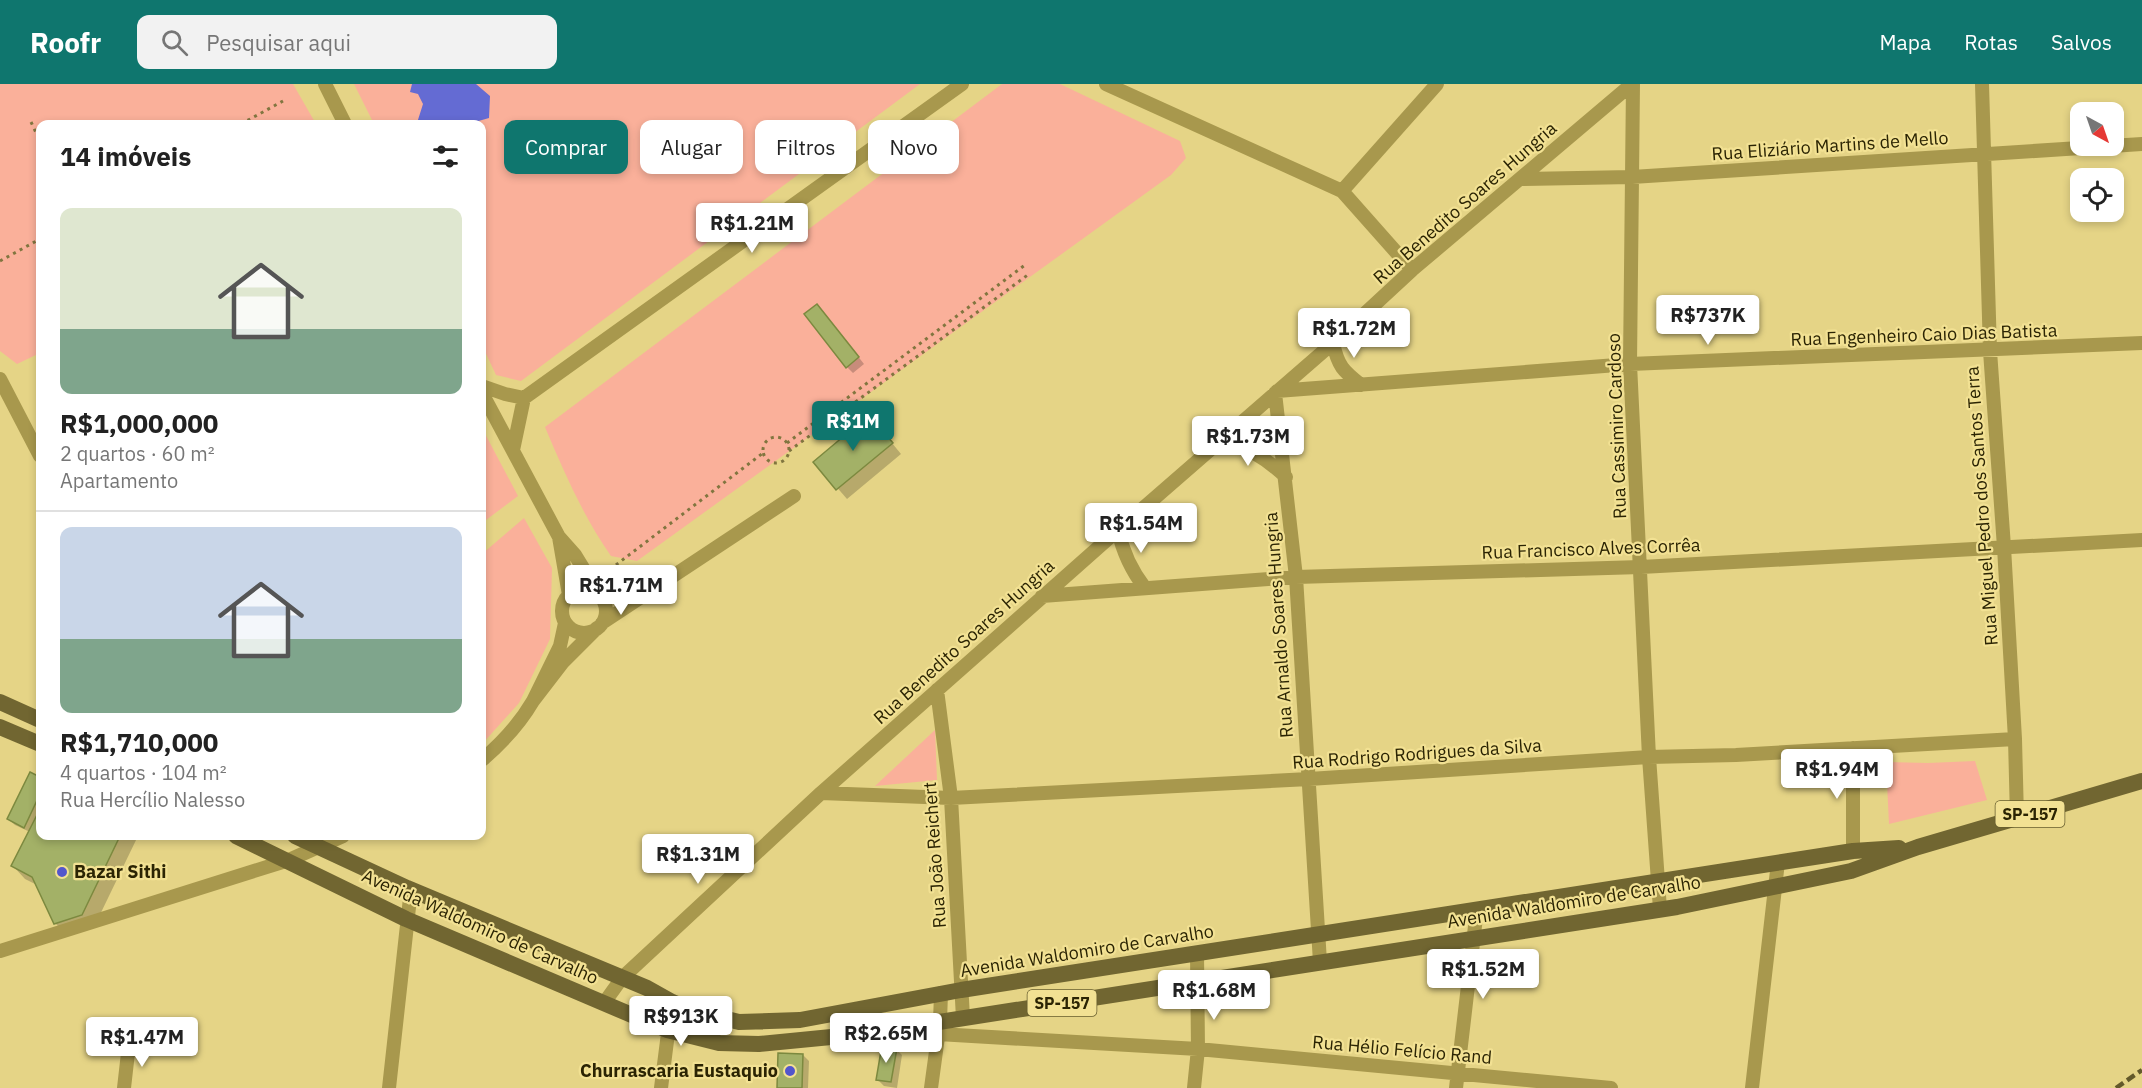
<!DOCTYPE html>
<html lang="pt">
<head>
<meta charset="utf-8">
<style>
	body { margin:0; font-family:"IBM Plex Sans",sans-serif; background:#f2f2f2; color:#222; height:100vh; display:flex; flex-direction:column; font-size:22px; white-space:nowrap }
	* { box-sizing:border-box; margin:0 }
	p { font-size:20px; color:#767676 }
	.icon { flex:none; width:33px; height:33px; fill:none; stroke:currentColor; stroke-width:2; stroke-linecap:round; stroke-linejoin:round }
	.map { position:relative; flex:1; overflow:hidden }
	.sheet { position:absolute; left:36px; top:36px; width:450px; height:720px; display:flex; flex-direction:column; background:#fff; border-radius:12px; box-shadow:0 3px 9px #0003 }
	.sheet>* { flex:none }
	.hud { position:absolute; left:504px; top:36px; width:570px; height:54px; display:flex; gap:12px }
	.needle { width:39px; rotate:140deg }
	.buttons { position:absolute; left:2070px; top:18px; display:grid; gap:12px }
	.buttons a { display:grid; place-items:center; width:54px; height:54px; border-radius:12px; background:#fff; box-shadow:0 3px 9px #0003; font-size:30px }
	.price { position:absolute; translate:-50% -51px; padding:0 14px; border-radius:6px; background:#fff; color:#222; font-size:20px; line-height:39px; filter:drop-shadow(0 2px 3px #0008) }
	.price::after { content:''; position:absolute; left:50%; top:36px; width:18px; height:14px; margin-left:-9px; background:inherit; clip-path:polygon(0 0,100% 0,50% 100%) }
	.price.active { background:#0f766e; color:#fff }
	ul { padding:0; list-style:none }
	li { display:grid; align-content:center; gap:12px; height:318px; padding:0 24px }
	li+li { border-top:2px solid #e0e0e0 }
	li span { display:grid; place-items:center; height:186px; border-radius:12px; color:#555 }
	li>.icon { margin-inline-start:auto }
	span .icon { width:108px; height:108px; fill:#fffc; stroke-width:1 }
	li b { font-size:26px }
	h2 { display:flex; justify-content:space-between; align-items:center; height:72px; padding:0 24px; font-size:26px }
	.chip { padding:0 21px; border-radius:12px; background:#fff; box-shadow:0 3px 9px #0003; font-size:21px; line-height:54px }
	.chip.active { background:#0f766e; color:#fff }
	header { display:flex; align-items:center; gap:36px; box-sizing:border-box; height:84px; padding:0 30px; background:#0f766e; color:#fff }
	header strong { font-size:28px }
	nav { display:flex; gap:33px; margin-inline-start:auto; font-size:21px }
	.search { width:420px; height:54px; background:#f2f2f2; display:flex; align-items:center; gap:15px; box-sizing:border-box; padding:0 21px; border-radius:12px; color:#767676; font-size:22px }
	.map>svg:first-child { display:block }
</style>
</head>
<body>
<header>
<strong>Roofr</strong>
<div class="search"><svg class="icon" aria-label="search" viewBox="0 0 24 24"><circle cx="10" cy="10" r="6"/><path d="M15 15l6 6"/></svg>Pesquisar aqui</div>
<nav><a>Mapa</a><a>Rotas</a><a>Salvos</a></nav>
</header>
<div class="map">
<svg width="2142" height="1004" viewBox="0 0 2142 1004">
	<rect width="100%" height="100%" fill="#e5d486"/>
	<path fill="#fab09a" d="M 0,0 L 293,0 L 316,40 L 40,40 L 40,269 L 17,280 L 0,267 Z
		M 354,0 L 920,0 L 521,297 L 496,291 L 482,261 L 482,40 L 374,40 Z
		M 1002,0 L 1060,0 L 1180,57 L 1186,74 L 1171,91 L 637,477 L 611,472 C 583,432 564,388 545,343 Z
		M 482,344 L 518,412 L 482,439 Z
		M 524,434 L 552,484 L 550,555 L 519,619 L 482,660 L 482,470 Z
		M 935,646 L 937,696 L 875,702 Z
		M 1975,677 L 1987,716 L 1889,740 L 1886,678 L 1928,679 Z"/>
	<path fill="#646bd3" d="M 412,0 L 476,0 L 490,12 L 489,34 L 468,40 L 418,40 L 417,39 L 423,20 L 418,10 L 410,8 Z"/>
	<path fill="#0003" d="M 823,228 L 864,280 L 853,289 L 847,283 Z
		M 878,342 L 901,370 L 847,415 L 815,378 Z
		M 31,690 L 40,694 L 40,752 L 138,752 L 94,843 L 68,852 L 56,840 L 37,801 L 25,795 L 13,782 L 30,748 L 15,741 L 8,735 Z
		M 896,965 L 902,971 L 897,1004 L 884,1002 L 878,996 Z
		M 803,971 L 809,977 L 808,1004 L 778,1004 Z"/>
	<path fill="#a3b167" stroke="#7c893f" stroke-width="1.5" d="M 817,220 L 859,273 L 846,284 L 804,230 Z
		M 869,331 L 893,359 L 836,406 L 813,378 Z
		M 30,688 L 40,693 L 40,710 L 24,744 L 7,735 Z
		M 40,725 L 40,752 L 120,752 L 82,831 L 54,840 L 32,793 L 11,782 Z
		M 882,961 L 897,964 L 891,998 L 876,996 Z
		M 778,969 L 803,970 L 802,1004 L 777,1004 Z"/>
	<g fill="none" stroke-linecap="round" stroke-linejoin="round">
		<path stroke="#81753f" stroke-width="3" stroke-dasharray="3 4.5" stroke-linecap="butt" d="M 31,38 L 40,57
			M 241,40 L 283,17
			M 0,177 L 40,155
			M763 366a13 13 0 1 1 26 0a13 13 0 1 1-26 0Z
			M 787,359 L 1025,181
			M 789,367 L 1029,190
			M 604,490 L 763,369"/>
		<path stroke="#a8984d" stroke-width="14" d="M 325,0 L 345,40
			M 1106,0 L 1342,107 L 1412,186
			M 1633,0 L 1630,280 L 1649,673 L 1660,825
			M 1982,0 L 1990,267 L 2004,463 L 2015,655 L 2017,734
			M 1520,95 L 1632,93 L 2142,60
			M 1342,107 L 1437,0
			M 1333,259 C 1338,282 1343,287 1361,301
			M 0,295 L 40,372
			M 482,302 L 505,310 L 524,314
			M 1277,307 L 1630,280 L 2142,259
			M 482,309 L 559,453
			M 1275,309 L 1296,493 L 1320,878
			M 1220,356 C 1247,363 1266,374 1286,393
			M 513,366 L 524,314 L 962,0
			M 1118,446 C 1123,469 1131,486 1145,504
			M562 527a22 22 0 1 1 44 0a22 22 0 1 1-44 0Z
			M 569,511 L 559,453 L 575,471 L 600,512
			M 1042,512 L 1296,493 L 1641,483 L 2142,456
			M 565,539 L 560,562 L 533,617 L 563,578 L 597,544
			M 602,539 L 794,412
			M 937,606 L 951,714 L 963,934
			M 482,676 C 503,658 519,641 533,617
			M 821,709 L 951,714 L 1309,695 L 1649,673 L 1736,671 L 2015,655
			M 1853,767 L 1853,664
			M 0,867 L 289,776 L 343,752
			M 604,919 L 622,894 L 821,709 L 1118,446 L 1333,259 L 1412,186 L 1632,0
			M 938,950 L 1198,965 L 1611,1004
			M 124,1004 L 129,960
			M 389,1004 L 411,805
			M 661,1004 L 672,918
			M 931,1004 L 940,938 L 941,909
			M 1194,1004 L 1198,965 L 1197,869
			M 1456,1004 L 1477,825
			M 1752,1004 L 1778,778"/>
		<path stroke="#716631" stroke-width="16" d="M 0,618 L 40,636
			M 0,643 L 40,660
			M 236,752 L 406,835 L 667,946 L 719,959 L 759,960 L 862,950 L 1677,823 L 1851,787 L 1918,763 L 2142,697
			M 295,752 L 407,804 L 647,904 L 672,918 L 694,927 L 739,938 L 800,936 L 961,906 L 1853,767 L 1899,764"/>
		<path stroke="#63592a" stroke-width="4.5" stroke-dasharray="9 4.5" stroke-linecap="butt" d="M 2116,1004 L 2142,986"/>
	</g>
	<g fill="#5356cc" stroke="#f2e193" stroke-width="2">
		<circle cx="62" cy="788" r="6"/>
		<circle cx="790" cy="987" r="6"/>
	</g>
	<g text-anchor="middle" stroke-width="4.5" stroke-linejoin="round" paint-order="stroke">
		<g fill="#f2e193" stroke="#675d2e" stroke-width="1.5">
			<rect x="1995.5" y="717" width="69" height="26" rx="4.5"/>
			<rect x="1027.5" y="906" width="69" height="26" rx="4.5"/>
		</g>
		<g font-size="16" font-weight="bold" fill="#2b2403">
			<text x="2030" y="736">SP-157</text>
			<text x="1062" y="925">SP-157</text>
		</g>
		<g font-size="18" fill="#2b2403" stroke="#f2e193">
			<text transform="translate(1830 62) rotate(-4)" y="6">Rua Eliziário Martins de Mello</text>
			<text transform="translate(1465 119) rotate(-41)" y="6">Rua Benedito Soares Hungria</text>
			<text transform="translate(1924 251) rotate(-2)" y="6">Rua Engenheiro Caio Dias Batista</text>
			<text transform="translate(1617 342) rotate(-92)" y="6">Rua Cassimiro Cardoso</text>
			<text transform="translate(1982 422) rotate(-94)" y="6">Rua Miguel Pedro dos Santos Terra</text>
			<text transform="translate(1591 465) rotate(-2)" y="6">Rua Francisco Alves Corrêa</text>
			<text transform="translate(1279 541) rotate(-94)" y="6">Rua Arnaldo Soares Hungria</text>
			<text transform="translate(964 558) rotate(-42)" y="6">Rua Benedito Soares Hungria</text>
			<text transform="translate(1417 670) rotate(-4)" y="6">Rua Rodrigo Rodrigues da Silva</text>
			<text transform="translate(935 771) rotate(-94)" y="6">Rua João Reichert</text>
			<text transform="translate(1574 818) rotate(-9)" y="6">Avenida Waldomiro de Carvalho</text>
			<text transform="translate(480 843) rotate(24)" y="6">Avenida Waldomiro de Carvalho</text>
			<text transform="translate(1087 867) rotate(-9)" y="6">Avenida Waldomiro de Carvalho</text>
			<text transform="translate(1402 966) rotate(5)" y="6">Rua Hélio Felício Rand</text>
		</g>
		<g font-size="18" font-weight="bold" fill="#2b2403" stroke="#f2e193" text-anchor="start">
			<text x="74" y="794">Bazar Sithi</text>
			<text x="778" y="993" text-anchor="end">Churrascaria Eustaquio</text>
		</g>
	</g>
</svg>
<div class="buttons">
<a><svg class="needle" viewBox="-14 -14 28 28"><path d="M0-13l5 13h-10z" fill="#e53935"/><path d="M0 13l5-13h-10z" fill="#767676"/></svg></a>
<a><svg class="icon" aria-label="locate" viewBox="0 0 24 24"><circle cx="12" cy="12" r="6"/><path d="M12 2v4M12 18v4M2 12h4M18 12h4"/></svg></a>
</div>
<b class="price" style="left:752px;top:170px">R$1.21M</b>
<b class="price" style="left:1708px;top:262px">R$737K</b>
<b class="price" style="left:1354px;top:275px">R$1.72M</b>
<b class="price active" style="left:853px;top:368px">R$1M</b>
<b class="price" style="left:1248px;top:383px">R$1.73M</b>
<b class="price" style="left:1141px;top:470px">R$1.54M</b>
<b class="price" style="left:621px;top:532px">R$1.71M</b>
<b class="price" style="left:1837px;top:716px">R$1.94M</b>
<b class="price" style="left:698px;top:801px">R$1.31M</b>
<b class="price" style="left:1483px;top:916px">R$1.52M</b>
<b class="price" style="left:1214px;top:937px">R$1.68M</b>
<b class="price" style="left:681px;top:963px">R$913K</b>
<b class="price" style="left:886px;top:980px">R$2.65M</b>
<b class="price" style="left:142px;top:984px">R$1.47M</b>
<div class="hud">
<a class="chip active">Comprar</a>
<a class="chip">Alugar</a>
<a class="chip">Filtros</a>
<a class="chip">Novo</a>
</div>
<section class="sheet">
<h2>14 imóveis<svg class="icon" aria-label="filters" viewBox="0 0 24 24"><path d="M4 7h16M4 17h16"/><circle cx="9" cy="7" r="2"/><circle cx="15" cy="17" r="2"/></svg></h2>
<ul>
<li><span style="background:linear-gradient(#dfe7d0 65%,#7fa58c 0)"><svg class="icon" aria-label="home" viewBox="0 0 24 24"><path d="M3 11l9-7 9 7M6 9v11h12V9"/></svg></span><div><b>R$1,000,000</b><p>2 quartos · 60 m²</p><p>Apartamento</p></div></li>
<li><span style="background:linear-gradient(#c9d6e8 60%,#7fa58c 0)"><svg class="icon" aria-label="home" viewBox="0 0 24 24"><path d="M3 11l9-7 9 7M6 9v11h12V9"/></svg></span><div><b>R$1,710,000</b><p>4 quartos · 104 m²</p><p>Rua Hercílio Nalesso</p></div></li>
</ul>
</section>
</div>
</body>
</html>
